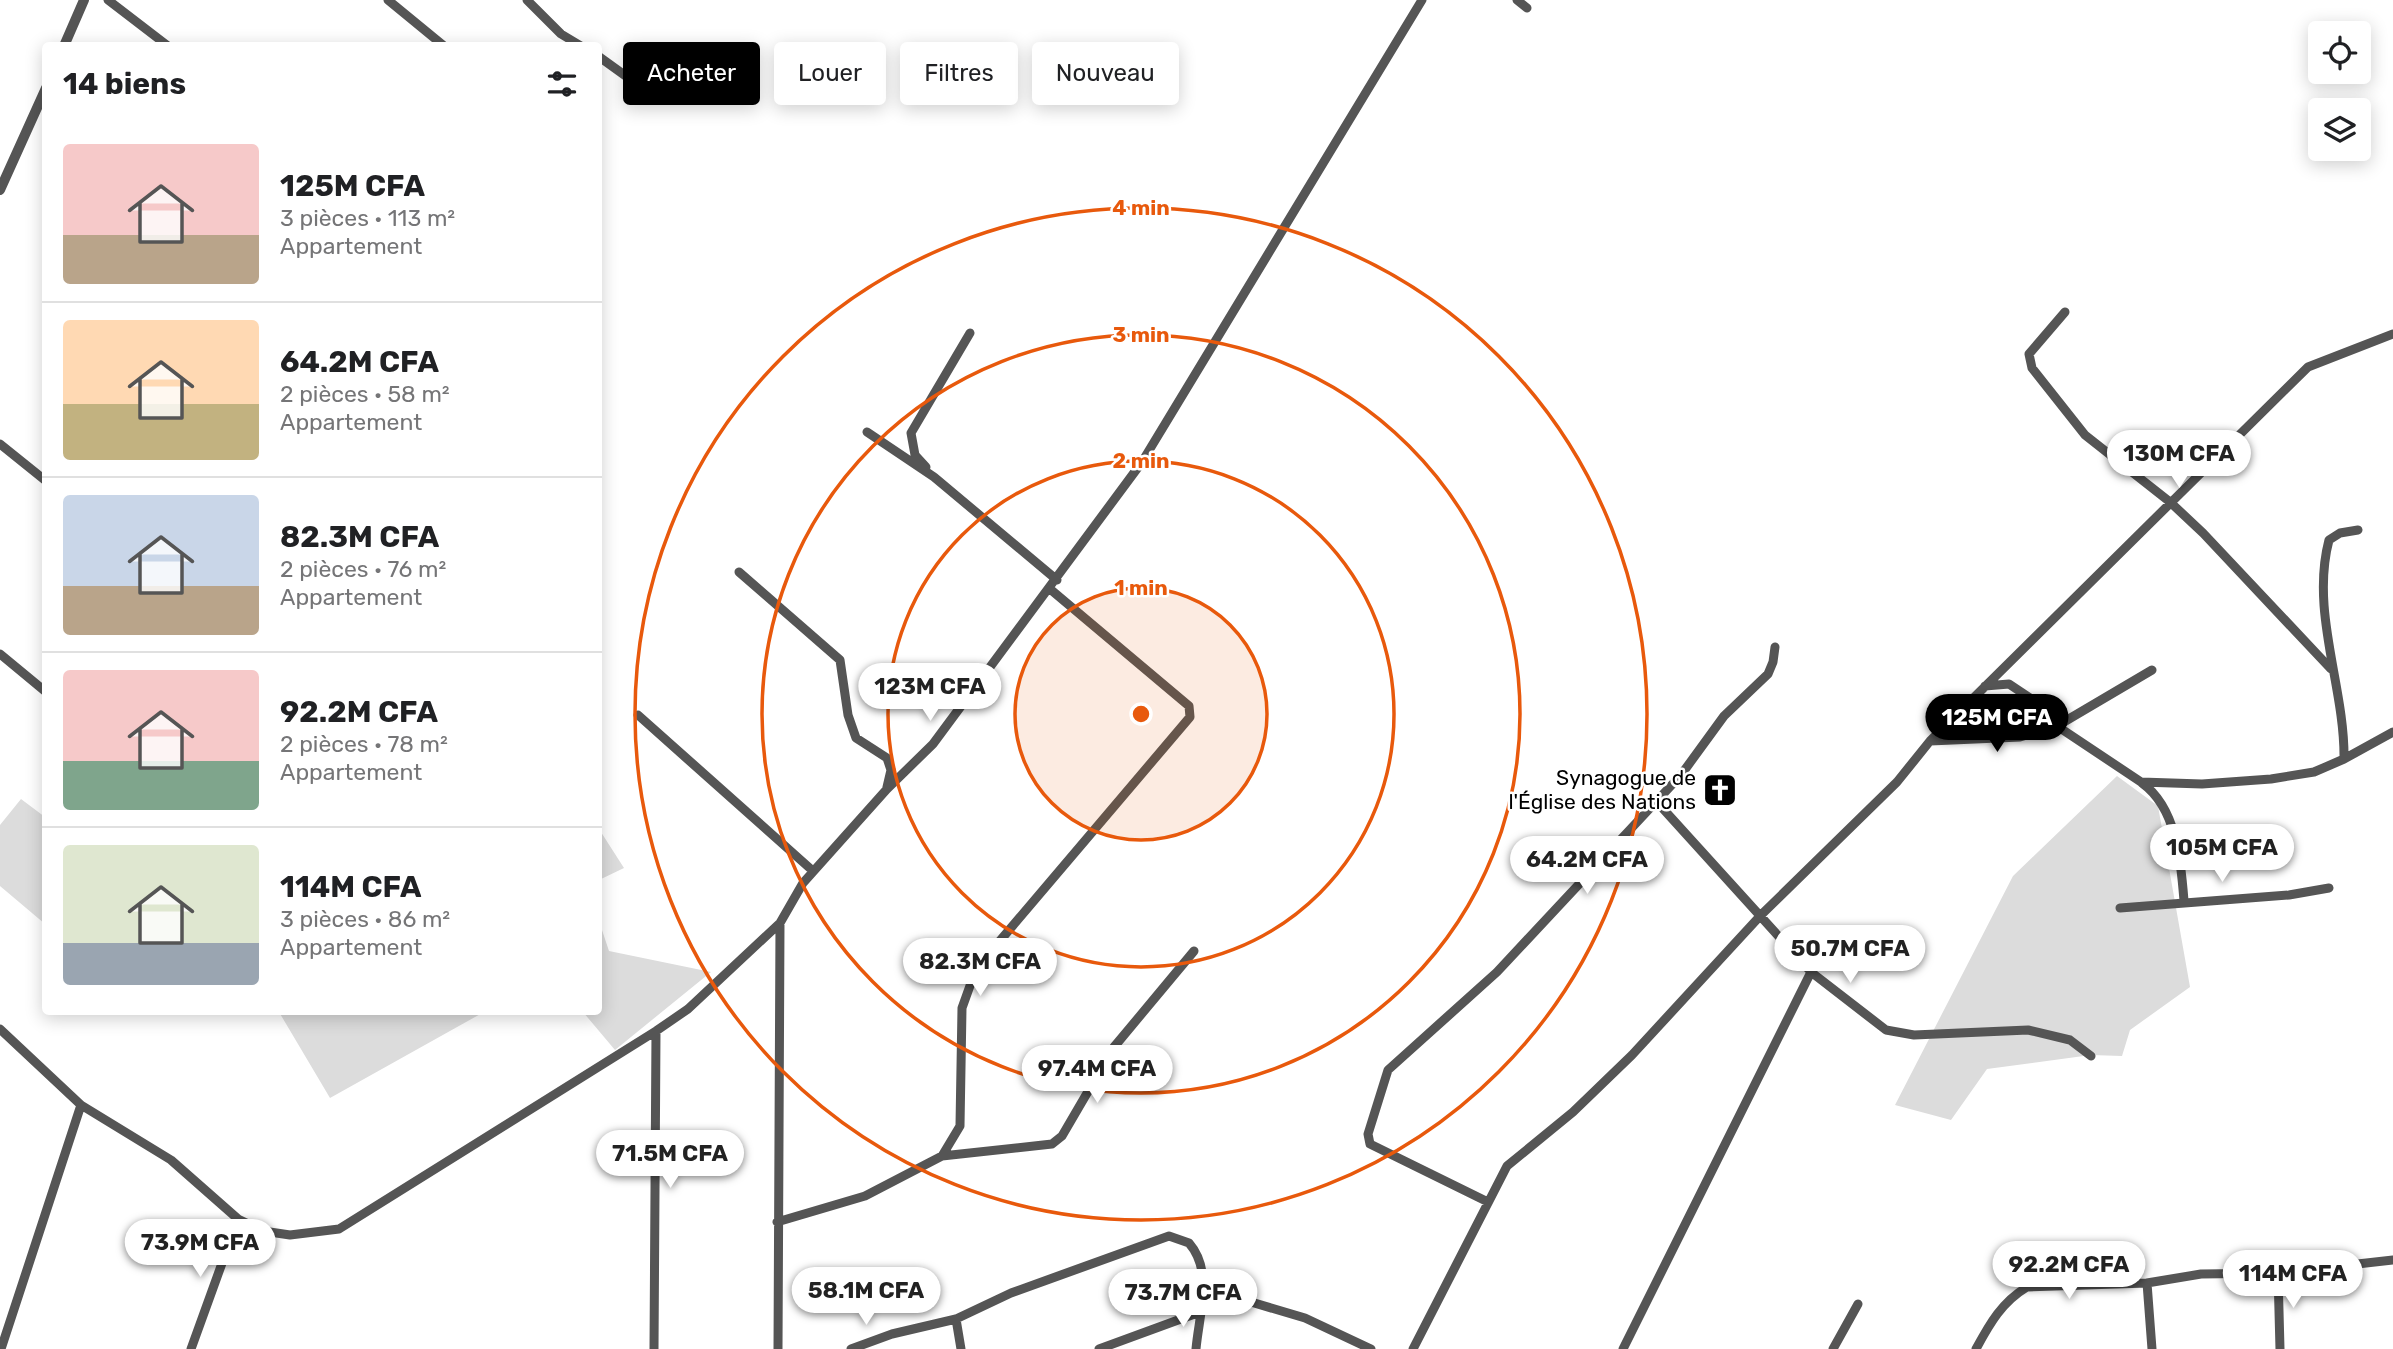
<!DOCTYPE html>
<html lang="fr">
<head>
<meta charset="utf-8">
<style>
	body { margin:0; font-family:Rubik,sans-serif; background:#f2f2f2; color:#202124; height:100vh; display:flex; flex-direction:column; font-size:26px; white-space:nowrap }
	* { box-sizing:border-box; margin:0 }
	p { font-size:23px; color:#757577 }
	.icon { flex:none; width:38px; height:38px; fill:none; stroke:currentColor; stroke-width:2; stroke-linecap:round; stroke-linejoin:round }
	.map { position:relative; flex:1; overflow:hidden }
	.details { position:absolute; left:42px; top:42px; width:560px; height:973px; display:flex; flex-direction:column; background:#fff; border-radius:7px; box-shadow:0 4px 18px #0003 }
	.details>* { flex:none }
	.banner { position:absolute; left:623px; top:42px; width:665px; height:63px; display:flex; gap:14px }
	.fabs { position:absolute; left:2308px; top:21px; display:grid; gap:14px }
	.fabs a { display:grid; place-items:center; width:63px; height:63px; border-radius:7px; background:#fff; box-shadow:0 4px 18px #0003; font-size:35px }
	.price { position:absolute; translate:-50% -60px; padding:0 16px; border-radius:24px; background:#fff; color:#222; font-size:23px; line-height:46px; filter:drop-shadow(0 2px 4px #0008) }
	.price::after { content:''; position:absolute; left:50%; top:42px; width:21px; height:16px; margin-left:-10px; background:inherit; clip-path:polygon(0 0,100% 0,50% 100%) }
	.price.selected { background:#000; color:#fff }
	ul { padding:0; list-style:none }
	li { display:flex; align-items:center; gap:21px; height:175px; padding:0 21px }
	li+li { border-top:2px solid #e0e0e0 }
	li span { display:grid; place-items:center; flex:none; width:196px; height:140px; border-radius:7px; color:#555 }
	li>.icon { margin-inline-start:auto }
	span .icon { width:84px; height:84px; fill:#fffc; stroke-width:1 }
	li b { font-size:30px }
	h2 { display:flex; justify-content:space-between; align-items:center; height:84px; padding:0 21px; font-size:30px }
	.pill { padding:0 24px; border-radius:7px; background:#fff; box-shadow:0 4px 18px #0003; font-size:24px; line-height:63px }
	.pill.selected { background:#000; color:#fff }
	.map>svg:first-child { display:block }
</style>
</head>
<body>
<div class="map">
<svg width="2393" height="1349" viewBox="0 0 2393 1349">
	<rect width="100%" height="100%" fill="#fff"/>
	<path fill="#dcdcdc" d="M 2117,776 L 2158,806 L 2190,987 L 2130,1030 L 2122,1056 L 2091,1055 L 1987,1069 L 1951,1120 L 1895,1105 L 2013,876 Z
		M 21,799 L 45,817 L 45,924 L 0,886 L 0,825 Z
		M 599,829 L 624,868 L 599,880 L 598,880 Z
		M 599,921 L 609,951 L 711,972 L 615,1050 L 583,1012 L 598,1012 Z
		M 279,1012 L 484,1012 L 330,1098 Z"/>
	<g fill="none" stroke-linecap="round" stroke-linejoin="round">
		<path stroke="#555" stroke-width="9" d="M 108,0 L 168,46
			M 388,0 L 444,46
			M 527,0 L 561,34 L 581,46
			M 1517,0 L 1527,8
			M 598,56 L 641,87
			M 2065,312 L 2029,354 L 2032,368 L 2085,435 L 2170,502 L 2203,533 L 2331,669
			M 867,432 L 934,477 L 1057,580
			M 0,444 L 46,481
			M 926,467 L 915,455 L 911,433 L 970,333
			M 739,572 L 840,660 L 848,715 L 856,738 L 887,758 L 891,770 L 887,787
			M 0,654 L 46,692
			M 1985,686 L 2009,684 L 2036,702 L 2057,726 L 2141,782 L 2202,784 L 2271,779 L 2314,772 L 2344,759 C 2345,687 2310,612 2329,540 L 2340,533 L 2358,530
			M 638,715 L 813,871
			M 1930,741 L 2020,737 L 2057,726 L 2152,670
			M 2344,759 L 2393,732
			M 2142,783 C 2177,808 2181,862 2184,901
			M 1656,801 L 1811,972 L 1886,1030 L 1914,1035 L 2028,1030 L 2070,1040 L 2091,1056
			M 2120,908 L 2289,895 L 2329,888
			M 0,1029 L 81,1105 L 171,1160 L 238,1219 L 263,1231 L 290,1235 L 339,1229 L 656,1031 L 688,1009 L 780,923 L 803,883 L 887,789 L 933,744 L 1142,462 L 1422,0
			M 942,1156 L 1052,1144 L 1062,1136 L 1114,1047 L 1194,951
			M 1488,1202 L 1370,1144 L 1368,1134 L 1388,1070 L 1497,972 L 1681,775 L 1724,716 L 1768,674 L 1773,662 L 1775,647
			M 777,1222 L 865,1196 L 942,1156 L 960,1126 L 962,1008 L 976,969 L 1190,717 L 1189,706 L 1050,589
			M 2278,1273 L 2280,1349
			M 956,1319 L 961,1349
			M 1,1349 L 81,1105
			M 191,1349 L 238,1219
			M 654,1349 L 656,1031
			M 778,1349 L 780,923
			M 851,1349 L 892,1334 L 956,1319 L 1011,1293 L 1169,1236 L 1189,1243 C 1214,1272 1199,1314 1196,1349
			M 1099,1349 L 1200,1312 L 1222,1301 L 1241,1299 L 1305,1318 L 1371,1349
			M 1413,1349 L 1507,1166 L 1573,1112 L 1632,1055 L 1761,915 L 1897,782 L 1930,741 L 2308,367 L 2393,334
			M 1623,1349 L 1811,972
			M 1833,1349 L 1858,1304
			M 1976,1349 C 1990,1323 2002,1302 2027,1287 L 2147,1283
			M 2152,1349 L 2147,1283 L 2201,1274 L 2278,1273 L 2393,1260"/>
		<path stroke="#555" stroke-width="10" d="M 64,46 L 84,0
			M 0,190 L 46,88"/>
	</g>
	<circle cx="1141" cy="714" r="126" fill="#e8590c" fill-opacity=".12"/>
	<g fill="none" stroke="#e8590c" stroke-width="3.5">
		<circle cx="1141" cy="714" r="126"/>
		<circle cx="1141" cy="714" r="253"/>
		<circle cx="1141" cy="714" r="379"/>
		<circle cx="1141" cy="714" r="506"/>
	</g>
	<defs>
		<g id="church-square" transform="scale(1.75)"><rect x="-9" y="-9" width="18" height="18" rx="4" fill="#000" stroke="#fff"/><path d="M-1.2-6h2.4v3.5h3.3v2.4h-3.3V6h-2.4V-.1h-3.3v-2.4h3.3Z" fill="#fff"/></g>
	</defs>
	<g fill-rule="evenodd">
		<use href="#church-square" x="1720" y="790"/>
	</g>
	<g text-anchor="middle" stroke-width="5" stroke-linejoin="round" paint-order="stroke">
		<g font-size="21" fill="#000" stroke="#fff" text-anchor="end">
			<text x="1696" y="785">Synagogue de<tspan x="1696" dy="24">l'Église des Nations</tspan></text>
		</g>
	</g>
	<circle cx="1141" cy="714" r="10" fill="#e8590c" stroke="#fff" stroke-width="3.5"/>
	<g font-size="21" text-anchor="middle" font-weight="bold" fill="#e8590c" stroke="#fff" stroke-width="5" stroke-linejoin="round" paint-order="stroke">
		<text x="1141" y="215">4 min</text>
		<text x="1141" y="342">3 min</text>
		<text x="1141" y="468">2 min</text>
		<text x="1141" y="595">1 min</text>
	</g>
</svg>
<div class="fabs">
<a><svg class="icon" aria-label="locate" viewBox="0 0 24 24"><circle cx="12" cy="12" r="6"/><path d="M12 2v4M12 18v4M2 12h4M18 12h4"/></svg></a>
<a><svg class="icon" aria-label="layers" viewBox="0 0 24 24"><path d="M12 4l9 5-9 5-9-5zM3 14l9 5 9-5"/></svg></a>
</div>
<b class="price" style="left:2179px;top:490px">130M CFA</b>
<b class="price" style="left:930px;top:723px">123M CFA</b>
<b class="price selected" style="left:1997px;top:754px">125M CFA</b>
<b class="price" style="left:2222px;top:884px">105M CFA</b>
<b class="price" style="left:1587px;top:896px">64.2M CFA</b>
<b class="price" style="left:1850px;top:985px">50.7M CFA</b>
<b class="price" style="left:980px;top:998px">82.3M CFA</b>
<b class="price" style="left:1097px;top:1105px">97.4M CFA</b>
<b class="price" style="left:670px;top:1190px">71.5M CFA</b>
<b class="price" style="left:200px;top:1279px">73.9M CFA</b>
<b class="price" style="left:2069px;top:1301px">92.2M CFA</b>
<b class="price" style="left:2293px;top:1310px">114M CFA</b>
<b class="price" style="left:866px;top:1327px">58.1M CFA</b>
<b class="price" style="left:1183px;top:1329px">73.7M CFA</b>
<div class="banner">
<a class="pill selected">Acheter</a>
<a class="pill">Louer</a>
<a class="pill">Filtres</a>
<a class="pill">Nouveau</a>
</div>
<section class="details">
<h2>14 biens<svg class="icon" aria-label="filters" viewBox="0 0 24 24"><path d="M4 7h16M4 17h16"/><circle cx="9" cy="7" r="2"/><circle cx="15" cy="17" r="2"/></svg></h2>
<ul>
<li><span style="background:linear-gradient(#f6c9c9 65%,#b9a48a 0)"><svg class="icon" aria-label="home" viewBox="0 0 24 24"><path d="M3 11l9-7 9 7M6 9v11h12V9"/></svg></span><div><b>125M CFA</b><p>3 pièces · 113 m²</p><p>Appartement</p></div></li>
<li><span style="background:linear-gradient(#ffd9b3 60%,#c2b280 0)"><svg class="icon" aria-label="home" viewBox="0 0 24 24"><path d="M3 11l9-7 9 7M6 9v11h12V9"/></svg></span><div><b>64.2M CFA</b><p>2 pièces · 58 m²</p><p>Appartement</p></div></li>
<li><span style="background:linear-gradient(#c9d6e8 65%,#b9a48a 0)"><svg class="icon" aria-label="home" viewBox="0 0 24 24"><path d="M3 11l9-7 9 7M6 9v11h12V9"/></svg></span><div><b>82.3M CFA</b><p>2 pièces · 76 m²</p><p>Appartement</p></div></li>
<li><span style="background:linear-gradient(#f6c9c9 65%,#7fa58c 0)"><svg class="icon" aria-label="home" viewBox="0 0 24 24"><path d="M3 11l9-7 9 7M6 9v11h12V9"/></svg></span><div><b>92.2M CFA</b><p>2 pièces · 78 m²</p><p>Appartement</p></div></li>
<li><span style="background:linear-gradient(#dfe7d0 70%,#9aa5b1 0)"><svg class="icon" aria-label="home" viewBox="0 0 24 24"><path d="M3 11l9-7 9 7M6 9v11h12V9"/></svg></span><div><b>114M CFA</b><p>3 pièces · 86 m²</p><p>Appartement</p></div></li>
</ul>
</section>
</div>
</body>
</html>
